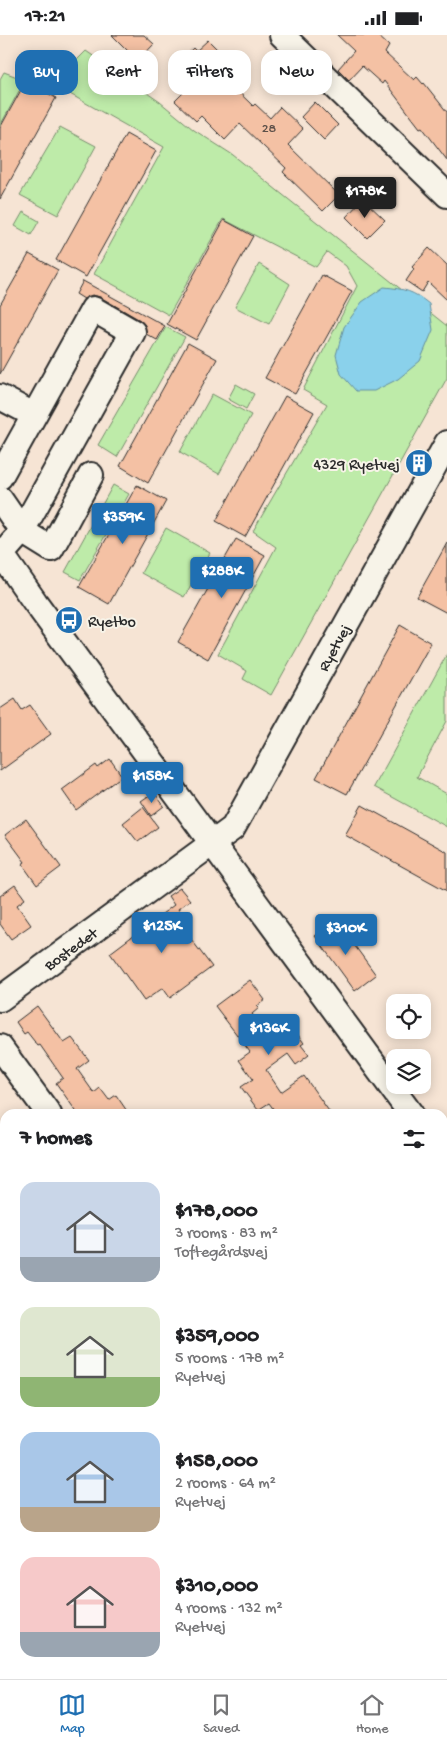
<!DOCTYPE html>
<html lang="en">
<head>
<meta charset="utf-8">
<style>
	body { margin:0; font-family:"Gochi Hand",sans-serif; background:#f2f2f2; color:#202124; height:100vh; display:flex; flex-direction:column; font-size:19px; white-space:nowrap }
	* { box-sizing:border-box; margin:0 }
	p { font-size:16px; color:#757577 }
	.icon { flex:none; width:28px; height:28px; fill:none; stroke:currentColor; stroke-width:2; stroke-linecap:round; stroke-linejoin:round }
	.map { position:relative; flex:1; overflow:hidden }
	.details { position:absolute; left:0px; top:1074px; width:448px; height:571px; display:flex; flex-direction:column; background:#fff; border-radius:15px 15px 0 0; box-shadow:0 2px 12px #0003 }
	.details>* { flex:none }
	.top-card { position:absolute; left:15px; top:15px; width:418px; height:45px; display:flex; gap:10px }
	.tools { position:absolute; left:386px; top:959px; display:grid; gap:10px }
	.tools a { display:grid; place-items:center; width:45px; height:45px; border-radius:10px; background:#fff; box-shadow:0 2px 12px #0003; font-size:25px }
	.price { position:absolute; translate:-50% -42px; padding:0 11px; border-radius:5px; background:#1f6fb2; color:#fff; font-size:16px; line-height:32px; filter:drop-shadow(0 1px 2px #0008) }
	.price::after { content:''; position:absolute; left:50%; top:30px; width:15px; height:11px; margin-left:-8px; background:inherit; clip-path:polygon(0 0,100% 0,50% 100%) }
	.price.current { background:#222; color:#fff }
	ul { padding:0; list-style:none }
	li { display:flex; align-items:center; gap:15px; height:125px; padding:0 20px }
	li span { display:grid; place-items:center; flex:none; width:140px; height:100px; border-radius:15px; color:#555 }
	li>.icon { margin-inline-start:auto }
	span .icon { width:60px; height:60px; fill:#fffc; stroke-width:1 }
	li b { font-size:21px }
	h2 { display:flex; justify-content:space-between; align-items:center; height:60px; padding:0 20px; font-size:21px }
	.chip { padding:0 18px; border-radius:15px; background:#fff; box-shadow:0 2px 12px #0003; font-size:18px; line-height:45px }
	.chip.current { background:#1f6fb2; color:#fff }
	.status { display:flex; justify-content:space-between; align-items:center; height:35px; padding:0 25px; background:#fff; direction:ltr }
	.status svg { height:14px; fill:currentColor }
	.tabs { display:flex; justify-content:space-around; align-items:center; height:70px; border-top:1px solid #e0e0e0; background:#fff; font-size:14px; color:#757577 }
	.tabs a { display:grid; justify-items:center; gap:2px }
	.tabs .current { color:#1f6fb2 }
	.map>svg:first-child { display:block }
</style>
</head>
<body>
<div class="status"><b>17:21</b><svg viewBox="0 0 49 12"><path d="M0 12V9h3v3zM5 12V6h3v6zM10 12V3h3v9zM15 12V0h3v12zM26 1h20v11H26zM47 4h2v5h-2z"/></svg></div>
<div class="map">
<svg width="447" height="1644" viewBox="0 0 447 1644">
	<rect width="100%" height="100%" fill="#f6e4d4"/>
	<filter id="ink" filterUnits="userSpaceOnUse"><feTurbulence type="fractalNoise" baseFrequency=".02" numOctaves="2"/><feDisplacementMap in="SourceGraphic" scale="10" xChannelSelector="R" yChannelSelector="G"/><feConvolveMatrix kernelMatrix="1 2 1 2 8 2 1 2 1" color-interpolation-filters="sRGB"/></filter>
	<g filter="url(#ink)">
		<path fill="#beeba9" stroke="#748b6a" d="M 86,16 L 160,67 L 194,95 L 233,120 L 447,291 L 447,343 L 271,660 L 243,644 L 247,636 L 218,619 L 276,512 L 253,496 L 327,369 L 303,355 L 357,251 L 346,231 L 327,217 L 316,232 L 223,184 L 169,280 L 94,239 L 164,112 L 61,54 L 67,35 Z
			M 4,37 L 25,45 L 0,91 L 0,44 Z
			M 60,92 L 96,111 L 58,180 L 20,160 Z
			M 23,177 L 39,186 L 31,200 L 15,191 Z
			M 259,229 L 290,249 L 269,289 L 235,272 Z
			M 166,292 L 185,302 L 117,422 L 98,410 Z
			M 236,349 L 254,359 L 246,374 L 228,364 Z
			M 212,359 L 251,380 L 219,439 L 180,417 Z
			M 113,450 L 129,459 L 80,545 L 65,537 Z
			M 166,493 L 210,518 L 184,562 L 141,538 Z
			M 447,619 L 447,686 L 417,742 L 447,759 L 447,792 L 374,752 Z"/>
		<path fill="#8ad1eb" stroke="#648f9e" d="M 384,252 C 405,254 413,256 429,269 L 433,295 L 420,326 L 398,344 L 374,356 L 356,356 L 341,339 L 336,320 L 344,292 L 362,267 Z"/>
		<path fill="#f4c1a4" stroke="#2b2b2b" d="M 112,0 L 144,0 L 154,9 L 138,26 Z
			M 337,0 L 377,0 L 389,11 L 385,18 L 414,45 L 417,42 L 423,49 L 424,48 L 447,77 L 447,125 L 422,92 L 420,93 L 384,46 L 382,49 L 362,31 L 349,45 L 338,34 L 354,16 Z
			M 208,5 L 227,24 L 216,35 L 253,71 L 255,69 L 270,83 L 280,72 L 303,94 L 288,110 L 339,160 L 323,176 L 283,137 L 286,133 L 240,89 L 225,105 L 201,81 L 196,86 L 175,66 L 187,54 L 169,36 L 193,13 L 196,16 Z
			M 26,46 L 56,63 L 0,164 L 0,93 Z
			M 315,67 L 338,90 L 324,105 L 301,82 Z
			M 126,99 L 156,116 L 86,242 L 56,225 Z
			M 363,164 L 385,185 L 367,203 L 346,182 Z
			M 224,185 L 253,201 L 196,305 L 167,289 Z
			M 429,213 L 447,230 L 447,265 L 428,247 L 422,257 L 406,246 L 414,234 L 412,232 Z
			M 29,219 L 58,235 L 0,339 L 0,270 Z
			M 322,240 L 352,256 L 295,359 L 265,343 Z
			M 83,246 L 165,291 L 157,305 L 146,299 L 145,290 L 140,285 L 100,262 L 92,260 L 84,264 L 76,259 Z
			M 188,308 L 217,324 L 148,448 L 120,431 Z
			M 285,361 L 314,377 L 245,502 L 216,486 Z
			M 137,450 L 166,466 L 109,569 L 79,552 Z
			M 236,504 L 265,520 L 208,624 L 178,607 Z
			M 447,508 L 447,578 L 417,562 Z
			M 400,590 L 431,608 L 347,759 L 316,743 Z
			M 15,664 L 22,675 L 30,670 L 51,699 L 0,736 L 0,674 Z
			M 110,724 L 122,741 L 76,775 L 62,755 L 96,730 L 98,733 Z
			M 154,757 L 164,771 L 151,781 L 141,766 Z
			M 362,770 L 447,817 L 447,856 L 345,800 Z
			M 143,772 L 158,792 L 138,807 L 123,788 Z
			M 26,784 L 61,832 L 37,850 L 22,829 L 25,827 L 5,800 Z
			M 15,850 L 25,864 L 17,870 L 31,890 L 11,904 L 0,889 L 0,861 Z
			M 180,853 L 190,865 L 178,874 L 190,891 L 185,896 L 212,932 L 170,963 L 163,953 L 144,966 L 110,918 L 174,870 L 168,861 Z
			M 336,885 L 376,940 L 355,956 L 315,901 Z
			M 250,945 L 265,965 L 257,971 L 259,973 L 252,979 L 269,1002 L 289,988 L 304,1008 L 301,1010 L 309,1020 L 296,1030 L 288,1019 L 266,1035 L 281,1057 L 304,1041 L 331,1079 L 277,1079 L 269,1068 L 258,1075 L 241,1052 L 253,1044 L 239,1025 L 250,1017 L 215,971 Z
			M 37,971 L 64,1008 L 72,1003 L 89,1025 L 77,1034 L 94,1058 L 100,1053 L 109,1065 L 116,1060 L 129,1079 L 78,1079 L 56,1048 L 63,1043 L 40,1010 L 38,1011 L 27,997 L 24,999 L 16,987 Z"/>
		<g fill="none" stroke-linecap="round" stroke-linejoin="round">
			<g stroke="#2b2b2b" stroke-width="28">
				<path id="minor" d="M 282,0 L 447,160
					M 0,362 L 34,380
					M 0,442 L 93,274 L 133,297 L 22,496 L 2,519
					M 0,464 L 22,496 L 51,514 L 91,440
					M 0,517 L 35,567 L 411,1079
					M 0,964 L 233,793 L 447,408
					M 0,1012 L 49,1079
					M 442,1122 L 447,1128
					M 0,1257 L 5,1253
					M 442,1501 L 447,1495
					M 0,1573 L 5,1569
					M 331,1644 L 334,1640"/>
			</g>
			<use href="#minor" stroke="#f7f3e8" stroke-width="24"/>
		</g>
	</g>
	<defs>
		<g id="building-disc" transform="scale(1.4375)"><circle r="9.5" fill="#1f6fb2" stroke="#f7f3e8"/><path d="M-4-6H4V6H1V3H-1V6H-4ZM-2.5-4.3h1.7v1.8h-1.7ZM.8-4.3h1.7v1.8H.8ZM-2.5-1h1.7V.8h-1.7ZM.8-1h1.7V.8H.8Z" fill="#fff"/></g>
		<g id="bus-disc" transform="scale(1.4375)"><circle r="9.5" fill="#1f6fb2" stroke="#f7f3e8"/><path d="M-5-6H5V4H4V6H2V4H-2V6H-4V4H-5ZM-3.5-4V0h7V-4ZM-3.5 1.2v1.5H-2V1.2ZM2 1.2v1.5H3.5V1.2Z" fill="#fff"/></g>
	</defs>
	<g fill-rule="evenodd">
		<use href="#building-disc" x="419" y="428"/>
		<use href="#bus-disc" x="69" y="585"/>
	</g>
	<g text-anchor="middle" stroke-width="4" stroke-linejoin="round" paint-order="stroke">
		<g font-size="14" fill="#5d5049">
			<text x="269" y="97">28</text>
		</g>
		<g font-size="16" fill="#2b2b2b" stroke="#f7f3e8" text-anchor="end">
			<text x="400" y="434">4329 Ryetvej</text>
			<text x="88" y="591" text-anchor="start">Ryetbo</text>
		</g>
		<g font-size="16" fill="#2b2b2b" stroke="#f7f3e8">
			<text transform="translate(333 612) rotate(-61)" y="6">Ryetvej</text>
			<text transform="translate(70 913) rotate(-36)" y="6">Bostedet</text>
		</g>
	</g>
</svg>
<div class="tools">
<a><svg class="icon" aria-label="locate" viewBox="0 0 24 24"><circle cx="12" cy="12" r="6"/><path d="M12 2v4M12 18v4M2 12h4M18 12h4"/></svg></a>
<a><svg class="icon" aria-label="layers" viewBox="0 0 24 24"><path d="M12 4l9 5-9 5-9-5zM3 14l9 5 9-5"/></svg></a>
</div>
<b class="price current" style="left:365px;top:184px">$178K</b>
<b class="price" style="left:123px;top:510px">$359K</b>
<b class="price" style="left:222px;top:564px">$288K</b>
<b class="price" style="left:152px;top:769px">$158K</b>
<b class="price" style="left:162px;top:919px">$125K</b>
<b class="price" style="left:346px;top:921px">$310K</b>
<b class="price" style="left:269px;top:1021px">$136K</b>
<div class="top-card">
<a class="chip current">Buy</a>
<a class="chip">Rent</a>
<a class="chip">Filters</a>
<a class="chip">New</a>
</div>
<section class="details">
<h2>7 homes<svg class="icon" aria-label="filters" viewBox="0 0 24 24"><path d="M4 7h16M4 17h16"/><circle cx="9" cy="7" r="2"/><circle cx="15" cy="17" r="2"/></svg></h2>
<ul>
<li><span style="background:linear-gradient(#c9d6e8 75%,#9aa5b1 0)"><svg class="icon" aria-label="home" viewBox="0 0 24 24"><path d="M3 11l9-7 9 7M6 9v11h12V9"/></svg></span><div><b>$178,000</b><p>3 rooms · 83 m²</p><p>Toftegårdsvej</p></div></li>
<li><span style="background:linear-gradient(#dfe7d0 70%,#8fb573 0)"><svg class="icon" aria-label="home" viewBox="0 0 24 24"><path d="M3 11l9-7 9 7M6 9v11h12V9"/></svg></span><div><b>$359,000</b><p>5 rooms · 178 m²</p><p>Ryetvej</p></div></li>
<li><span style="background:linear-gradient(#a9c7e8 75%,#b9a48a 0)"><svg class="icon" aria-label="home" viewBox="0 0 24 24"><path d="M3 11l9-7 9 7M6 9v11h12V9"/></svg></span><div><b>$158,000</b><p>2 rooms · 64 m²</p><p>Ryetvej</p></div></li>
<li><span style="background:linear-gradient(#f6c9c9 75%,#9aa5b1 0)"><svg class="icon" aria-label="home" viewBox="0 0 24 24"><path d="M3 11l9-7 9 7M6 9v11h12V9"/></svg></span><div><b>$310,000</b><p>4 rooms · 132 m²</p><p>Ryetvej</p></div></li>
</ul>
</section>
</div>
<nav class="tabs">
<a class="current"><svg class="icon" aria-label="map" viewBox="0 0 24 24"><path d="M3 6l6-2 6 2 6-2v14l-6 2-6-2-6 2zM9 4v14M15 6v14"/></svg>Map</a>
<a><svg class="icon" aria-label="saved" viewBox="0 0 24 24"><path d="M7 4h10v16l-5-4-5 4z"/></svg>Saved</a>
<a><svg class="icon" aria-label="home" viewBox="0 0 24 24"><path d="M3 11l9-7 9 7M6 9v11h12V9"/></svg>Home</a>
</nav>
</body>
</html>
